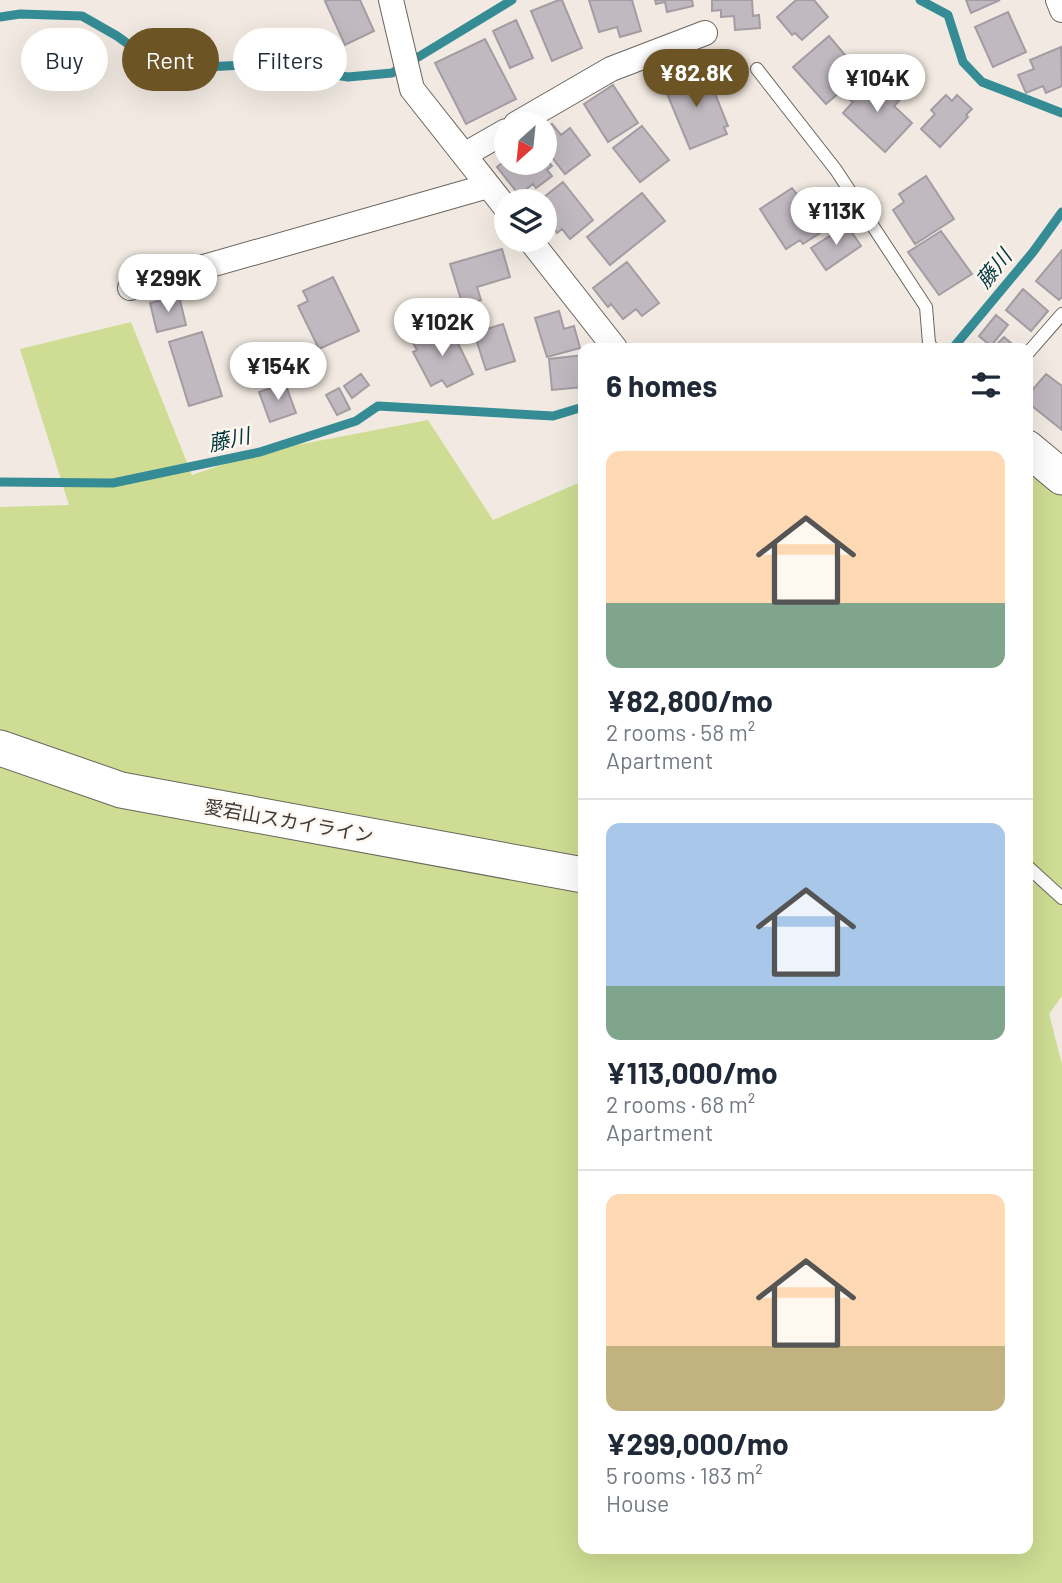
<!DOCTYPE html>
<html lang="en">
<head>
<meta charset="utf-8">
<style>
	body { margin:0; font-family:Barlow,"Noto Sans JP",sans-serif; background:#f2f2f3; color:#1f2937; height:100vh; display:flex; flex-direction:column; font-size:26px; white-space:nowrap }
	* { box-sizing:border-box; margin:0 }
	p { font-size:23px; color:#747a83 }
	.icon { flex:none; width:38px; height:38px; fill:none; stroke:currentColor; stroke-width:2; stroke-linecap:round; stroke-linejoin:round }
	.map { position:relative; flex:1; overflow:hidden }
	.details { position:absolute; left:578px; top:343px; width:455px; height:1211px; display:flex; flex-direction:column; background:#fff; border-radius:14px; box-shadow:0 7px 28px #0002 }
	.details>* { flex:none }
	.top-card { position:absolute; left:21px; top:28px; width:452px; height:63px; display:flex; gap:14px }
	.needle { width:46px; rotate:207deg }
	.fabs { position:absolute; left:494px; top:112px; display:grid; gap:14px }
	.fabs a { display:grid; place-items:center; width:63px; height:63px; border-radius:50%; background:#fff; box-shadow:0 7px 28px #0002; font-size:35px }
	.price { position:absolute; translate:-50% -60px; padding:0 16px; border-radius:24px; background:#fff; color:#222; font-size:23px; line-height:46px; filter:drop-shadow(0 2px 4px #0008) }
	.price::after { content:''; position:absolute; left:50%; top:42px; width:21px; height:16px; margin-left:-10px; background:inherit; clip-path:polygon(0 0,100% 0,50% 100%) }
	.price.active { background:#6d5425; color:#fff }
	ul { padding:0; list-style:none }
	li { display:grid; align-content:center; gap:14px; height:371px; padding:0 28px }
	li+li { border-top:2px solid #e0e1e3 }
	li span { display:grid; place-items:center; height:217px; border-radius:14px; color:#555 }
	li>.icon { margin-inline-start:auto }
	span .icon { width:126px; height:126px; fill:#fffc; stroke-width:1 }
	li b { font-size:30px }
	h2 { display:flex; justify-content:space-between; align-items:center; height:84px; padding:0 28px; font-size:30px }
	.chip { padding:0 24px; border-radius:32px; background:#fff; box-shadow:0 7px 28px #0002; font-size:24px; line-height:63px }
	.chip.active { background:#6d5425; color:#fff }
	.map>svg:first-child { display:block }
</style>
</head>
<body>
<div class="map">
<svg width="1062" height="1583" viewBox="0 0 1062 1583">
	<rect width="100%" height="100%" fill="#f2eae2"/>
	<path fill="#cedd93" d="M 131,322 L 192,475 L 260,452 L 428,420 L 493,520 L 583,481 L 583,1549 L 1027,1549 L 1027,464 L 1062,494 L 1062,996 L 1049,1014 L 1062,1064 L 1062,1583 L 0,1583 L 0,507 L 69,505 L 20,349 Z"/>
	<g fill="none" stroke-linecap="round" stroke-linejoin="round">
		<path stroke="#358c95" stroke-width="9" d="M 920,0 L 948,15 L 963,62 L 982,82 L 1062,113
			M 0,17 L 20,14 L 82,16 L 117,36 L 156,64 L 184,68 L 266,64 L 348,77 L 392,73 L 512,0
			M 953,348 L 1033,252 L 1062,212
			M 0,482 L 113,483 L 260,452 L 356,421 L 378,406 L 553,416 L 583,407"/>
	</g>
	<path fill="#c1b9c0" stroke="#a39ca2" stroke-width="2" d="M 328,0 L 360,0 L 374,31 L 345,45 L 325,1 Z
		M 559,0 L 562,0 L 582,48 L 552,61 L 531,11 Z
		M 589,0 L 632,0 L 641,31 L 620,37 L 617,27 L 599,32 Z
		M 655,0 L 692,0 L 693,6 L 667,12 L 665,2 L 656,4 Z
		M 712,0 L 752,0 L 753,16 L 759,15 L 760,28 L 735,30 L 734,16 L 721,17 L 721,10 L 712,11 Z
		M 796,0 L 814,0 L 828,17 L 802,40 L 795,33 L 792,35 L 777,17 Z
		M 966,0 L 1000,0 L 971,13 Z
		M 1008,12 L 1026,52 L 993,67 L 975,27 Z
		M 516,20 L 533,58 L 510,68 L 493,31 Z
		M 829,36 L 861,74 L 826,104 L 793,67 Z
		M 485,39 L 516,99 L 466,124 L 435,63 Z
		M 1061,47 L 1062,86 L 1046,93 L 1043,86 L 1026,93 L 1018,75 L 1034,69 L 1030,60 Z
		M 700,69 L 705,83 L 710,81 L 728,126 L 724,127 L 727,134 L 690,149 L 663,84 Z
		M 872,76 L 899,101 L 894,106 L 912,123 L 885,152 L 843,113 L 853,102 L 850,100 Z
		M 613,85 L 638,123 L 608,142 L 584,104 Z
		M 946,95 L 952,101 L 957,95 L 972,109 L 966,115 L 968,117 L 940,147 L 921,129 L 935,114 L 931,110 Z
		M 552,124 L 561,135 L 570,128 L 590,155 L 565,174 L 544,147 L 547,145 L 544,141 L 544,130 Z
		M 642,126 L 669,160 L 640,182 L 613,148 Z
		M 506,150 L 506,163 L 544,163 L 544,157 L 552,166 L 547,170 L 552,176 L 536,188 L 533,184 L 519,195 L 497,167 L 505,161 L 500,154 Z
		M 926,176 L 954,219 L 915,244 L 893,210 L 904,202 L 899,194 Z
		M 563,182 L 593,220 L 570,239 L 562,229 L 557,233 L 544,217 L 544,201 L 539,201 Z
		M 792,188 L 802,201 L 807,198 L 812,207 L 831,195 L 845,217 L 803,244 L 800,240 L 786,249 L 760,209 Z
		M 642,193 L 665,221 L 610,265 L 587,237 Z
		M 847,225 L 861,246 L 826,270 L 811,248 Z
		M 941,231 L 972,274 L 939,295 L 908,252 Z
		M 502,249 L 510,277 L 477,287 L 481,300 L 463,306 L 450,264 Z
		M 1062,250 L 1062,297 L 1059,300 L 1036,281 Z
		M 627,262 L 659,303 L 642,316 L 636,309 L 623,319 L 611,304 L 608,307 L 593,288 Z
		M 333,277 L 359,331 L 319,349 L 298,306 L 308,301 L 303,291 Z
		M 1023,289 L 1048,311 L 1031,331 L 1006,310 Z
		M 179,296 L 186,325 L 157,332 L 150,303 Z
		M 559,311 L 564,329 L 574,326 L 580,348 L 547,357 L 535,318 Z
		M 996,315 L 1008,325 L 991,346 L 979,336 Z
		M 503,324 L 515,361 L 486,370 L 474,333 Z
		M 449,325 L 473,374 L 447,387 L 442,380 L 431,386 L 413,352 L 417,350 L 413,343 Z
		M 202,332 L 222,396 L 189,406 L 169,342 Z
		M 1004,337 L 1017,348 L 993,348 Z
		M 583,355 L 583,387 L 552,390 L 549,359 Z
		M 361,374 L 369,385 L 352,398 L 344,386 Z
		M 1046,374 L 1062,386 L 1062,430 L 1027,402 L 1027,396 Z
		M 285,383 L 296,413 L 270,422 L 259,392 Z
		M 339,388 L 350,409 L 337,415 L 326,395 Z"/>
	<g fill="none" stroke-linecap="round" stroke-linejoin="round">
		<g stroke="#6c655e" stroke-width="14">
			<path id="service" d="M 757,69 L 836,170 L 926,307 L 929,343 L 932,348
				M 1027,354 L 1062,314
				M 1027,866 L 1062,898"/>
		</g>
		<g stroke="#6c655e" stroke-width="26">
			<path id="minor" d="M 391,0 L 412,89 L 506,208
				M 1058,0 L 1062,10
				M 516,124 L 611,69 L 705,33
				M 464,155 L 506,131
				M 530,240 L 615,348
				M 130,288 L 488,186"/>
		</g>
		<g stroke="#6c655e" stroke-width="37">
			<path id="secondary" d="M 1027,448 L 1062,477
				M 0,748 L 121,790 L 583,875"/>
		</g>
		<use href="#service" stroke="#fff" stroke-width="12"/>
		<use href="#minor" stroke="#fff" stroke-width="24"/>
		<use href="#secondary" stroke="#fff" stroke-width="35"/>
	</g>
	<g text-anchor="middle" stroke-width="5" stroke-linejoin="round" paint-order="stroke">
		<g font-size="19" fill="#3d3937" stroke="#fef7f1">
			<text transform="translate(289 821) rotate(10)" y="7">愛宕山スカイライン</text>
		</g>
		<g font-size="21" font-style="italic" fill="#00383e" stroke="#fef7f1">
			<text transform="translate(994 269) rotate(-51)" y="7">藤川</text>
			<text transform="translate(229 440) rotate(-12)" y="7">藤川</text>
		</g>
	</g>
</svg>
<div class="fabs">
<a><svg class="needle" viewBox="-14 -14 28 28"><path d="M0-13l5 13h-10z" fill="#e53935"/><path d="M0 13l5-13h-10z" fill="#747a83"/></svg></a>
<a><svg class="icon" aria-label="layers" viewBox="0 0 24 24"><path d="M12 4l9 5-9 5-9-5zM3 14l9 5 9-5"/></svg></a>
</div>
<b class="price active" style="left:696px;top:109px">¥82.8K</b>
<b class="price" style="left:877px;top:114px">¥104K</b>
<b class="price" style="left:836px;top:247px">¥113K</b>
<b class="price" style="left:168px;top:314px">¥299K</b>
<b class="price" style="left:442px;top:358px">¥102K</b>
<b class="price" style="left:278px;top:402px">¥154K</b>
<div class="top-card">
<a class="chip">Buy</a>
<a class="chip active">Rent</a>
<a class="chip">Filters</a>
</div>
<section class="details">
<h2>6 homes<svg class="icon" aria-label="filters" viewBox="0 0 24 24"><path d="M4 7h16M4 17h16"/><circle cx="9" cy="7" r="2"/><circle cx="15" cy="17" r="2"/></svg></h2>
<ul>
<li><span style="background:linear-gradient(#ffd9b3 70%,#7fa58c 0)"><svg class="icon" aria-label="home" viewBox="0 0 24 24"><path d="M3 11l9-7 9 7M6 9v11h12V9"/></svg></span><div><b>¥82,800/mo</b><p>2 rooms · 58 m²</p><p>Apartment</p></div></li>
<li><span style="background:linear-gradient(#a9c7e8 75%,#7fa58c 0)"><svg class="icon" aria-label="home" viewBox="0 0 24 24"><path d="M3 11l9-7 9 7M6 9v11h12V9"/></svg></span><div><b>¥113,000/mo</b><p>2 rooms · 68 m²</p><p>Apartment</p></div></li>
<li><span style="background:linear-gradient(#ffd9b3 70%,#c2b280 0)"><svg class="icon" aria-label="home" viewBox="0 0 24 24"><path d="M3 11l9-7 9 7M6 9v11h12V9"/></svg></span><div><b>¥299,000/mo</b><p>5 rooms · 183 m²</p><p>House</p></div></li>
</ul>
</section>
</div>
</body>
</html>
